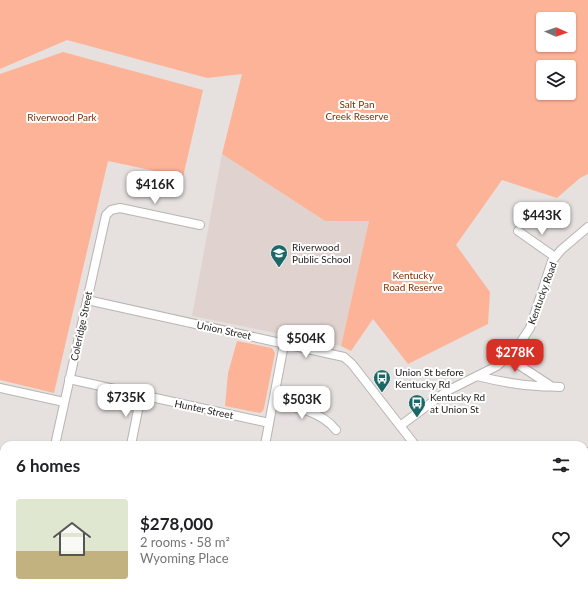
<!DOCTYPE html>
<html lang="en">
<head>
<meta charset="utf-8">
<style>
	body { margin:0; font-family:Lato,sans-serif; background:#f6f6f6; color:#202124; height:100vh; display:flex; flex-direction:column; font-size:15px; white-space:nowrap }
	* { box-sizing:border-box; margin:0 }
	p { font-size:13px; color:#757577 }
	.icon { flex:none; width:22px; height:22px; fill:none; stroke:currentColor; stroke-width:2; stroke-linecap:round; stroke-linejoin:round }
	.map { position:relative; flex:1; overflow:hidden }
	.drawer { position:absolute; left:0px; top:441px; width:588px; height:156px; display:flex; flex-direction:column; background:#fff; border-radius:12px 12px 0 0; box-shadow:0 1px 3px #0004 }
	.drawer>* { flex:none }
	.needle { width:26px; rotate:92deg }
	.buttons { position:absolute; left:536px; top:12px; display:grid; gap:8px }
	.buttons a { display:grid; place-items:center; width:40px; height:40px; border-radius:4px; background:#fff; box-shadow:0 1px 3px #0004; font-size:20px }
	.price { position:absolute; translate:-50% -34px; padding:0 9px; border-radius:8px; background:#fff; color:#222; font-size:13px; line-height:26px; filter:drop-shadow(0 1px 2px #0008) }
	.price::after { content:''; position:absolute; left:50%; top:24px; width:12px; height:9px; margin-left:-6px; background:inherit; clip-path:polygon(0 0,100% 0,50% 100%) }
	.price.on { background:#d93025; color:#fff }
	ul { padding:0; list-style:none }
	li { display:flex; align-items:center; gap:12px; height:100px; padding:0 16px }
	li span { display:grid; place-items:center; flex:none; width:112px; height:80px; border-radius:4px; color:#555 }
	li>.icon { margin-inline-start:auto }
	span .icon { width:48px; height:48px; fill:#fffc; stroke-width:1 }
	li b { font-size:17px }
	h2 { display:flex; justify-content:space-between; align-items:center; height:48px; padding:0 16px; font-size:17px }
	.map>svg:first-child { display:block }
</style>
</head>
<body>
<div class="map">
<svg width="588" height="597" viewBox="0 0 588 597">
	<rect width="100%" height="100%" fill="#e6e1df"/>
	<path fill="#e0d3cf" d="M 222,154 L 325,221 L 369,221 L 341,346 L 192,316 Z"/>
	<path fill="#fdb397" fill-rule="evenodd" d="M 0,0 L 588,0 L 588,174 L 580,178 L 557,198 L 502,180 L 456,245 L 490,292 L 488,324 L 408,364 L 373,319 L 351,351 L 341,346 L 369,221 L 325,221 L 222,154 L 242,74 L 207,78 L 67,40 L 0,69 ZM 543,19 L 569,19 L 569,45 L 543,45 ZM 543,67 L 569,67 L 569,93 L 543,93 Z
		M 63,52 L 203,90 L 183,177 L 108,161 L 54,393 L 0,380 L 0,74 Z
		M 237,341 L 272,348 L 275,353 L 264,408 L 263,411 L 260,413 L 225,406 L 228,373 Z"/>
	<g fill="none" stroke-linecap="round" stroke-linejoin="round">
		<g stroke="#b8b4b2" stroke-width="10">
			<path id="minor" d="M 518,231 L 555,257
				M 87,300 L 344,357 L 352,364 L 415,445
				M 509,356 L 516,363 L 551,386
				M 477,376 C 497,381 518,385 538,386 C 546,387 553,386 560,387
				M 69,379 L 269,423
				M 0,388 L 64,402
				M 273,403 C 295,407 321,411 336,430
				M 400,426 L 447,391 L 497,366 L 516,349 L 530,328 L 552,261 L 561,250 L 588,227
				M 55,445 L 106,215 L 111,210 L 120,208 L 200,225
				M 131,445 L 141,395
				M 265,445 L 284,344
				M 584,457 L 588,452
				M 584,481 L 588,484
				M 584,569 L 588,565
				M 175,593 L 177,597
				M 214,593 L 235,597
				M 21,597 L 22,593
				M 101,597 L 102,593
				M 194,597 L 205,593
				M 364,597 L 367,593
				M 470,597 L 471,593
				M 558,597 L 561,593"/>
		</g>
		<use href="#minor" stroke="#fff" stroke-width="8"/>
	</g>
	<defs>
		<g id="school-pin" transform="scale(0.9)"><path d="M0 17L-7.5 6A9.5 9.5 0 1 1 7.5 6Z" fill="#1c6866" stroke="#fff"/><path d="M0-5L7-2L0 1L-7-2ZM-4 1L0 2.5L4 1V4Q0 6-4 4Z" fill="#fff"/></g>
		<g id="bus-pin" transform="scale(0.9)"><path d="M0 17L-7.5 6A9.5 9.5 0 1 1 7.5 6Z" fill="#1c6866" stroke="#fff"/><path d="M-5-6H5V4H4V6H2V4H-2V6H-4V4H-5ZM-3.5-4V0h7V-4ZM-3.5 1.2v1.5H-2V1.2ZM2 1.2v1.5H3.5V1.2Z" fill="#fff"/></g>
	</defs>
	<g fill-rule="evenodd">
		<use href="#school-pin" x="279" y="253"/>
		<use href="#bus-pin" x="382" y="378"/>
		<use href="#bus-pin" x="417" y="403"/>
	</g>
	<g text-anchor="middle" stroke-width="4" stroke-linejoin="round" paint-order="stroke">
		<g font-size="10" fill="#7f2d04" stroke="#fff">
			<text x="357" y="108">Salt Pan<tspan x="357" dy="12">Creek Reserve</tspan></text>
			<text x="62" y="121">Riverwood Park</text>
			<text x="413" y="279">Kentucky<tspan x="413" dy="12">Road Reserve</tspan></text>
		</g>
		<g font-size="10" fill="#1e1c1b" stroke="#fff" text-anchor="start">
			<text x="292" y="251">Riverwood<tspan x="292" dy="12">Public School</tspan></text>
			<text x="395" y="376">Union St before<tspan x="395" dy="12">Kentucky Rd</tspan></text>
			<text x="430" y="401">Kentucky Rd<tspan x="430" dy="12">at Union St</tspan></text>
		</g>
		<g font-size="10" fill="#1e1c1b" stroke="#fff">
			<text transform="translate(542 293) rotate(-70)" y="4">Kentucky Road</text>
			<text transform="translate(81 326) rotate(-78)" y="4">Coleridge Street</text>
			<text transform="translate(224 330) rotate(12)" y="4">Union Street</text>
			<text transform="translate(204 409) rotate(12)" y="4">Hunter Street</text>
		</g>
	</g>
</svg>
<div class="buttons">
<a><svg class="needle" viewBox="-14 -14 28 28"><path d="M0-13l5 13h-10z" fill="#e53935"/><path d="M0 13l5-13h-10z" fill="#757577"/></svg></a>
<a><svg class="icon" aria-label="layers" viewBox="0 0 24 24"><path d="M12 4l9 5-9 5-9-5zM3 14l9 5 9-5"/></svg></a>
</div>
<b class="price" style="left:155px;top:205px">$416K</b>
<b class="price" style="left:542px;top:236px">$443K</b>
<b class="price" style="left:306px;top:359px">$504K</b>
<b class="price on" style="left:515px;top:373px">$278K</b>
<b class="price" style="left:126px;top:418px">$735K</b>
<b class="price" style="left:302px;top:420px">$503K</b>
<section class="drawer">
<h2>6 homes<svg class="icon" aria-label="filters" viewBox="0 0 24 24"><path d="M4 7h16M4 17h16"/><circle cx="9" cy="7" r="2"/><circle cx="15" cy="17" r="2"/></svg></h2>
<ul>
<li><span style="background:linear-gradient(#dfe7d0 65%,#c2b280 0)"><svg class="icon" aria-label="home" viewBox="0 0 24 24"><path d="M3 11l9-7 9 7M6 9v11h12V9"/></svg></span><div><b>$278,000</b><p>2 rooms · 58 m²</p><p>Wyoming Place</p></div><svg class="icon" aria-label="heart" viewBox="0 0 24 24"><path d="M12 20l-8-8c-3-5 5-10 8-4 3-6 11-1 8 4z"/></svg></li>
</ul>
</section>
</div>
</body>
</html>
